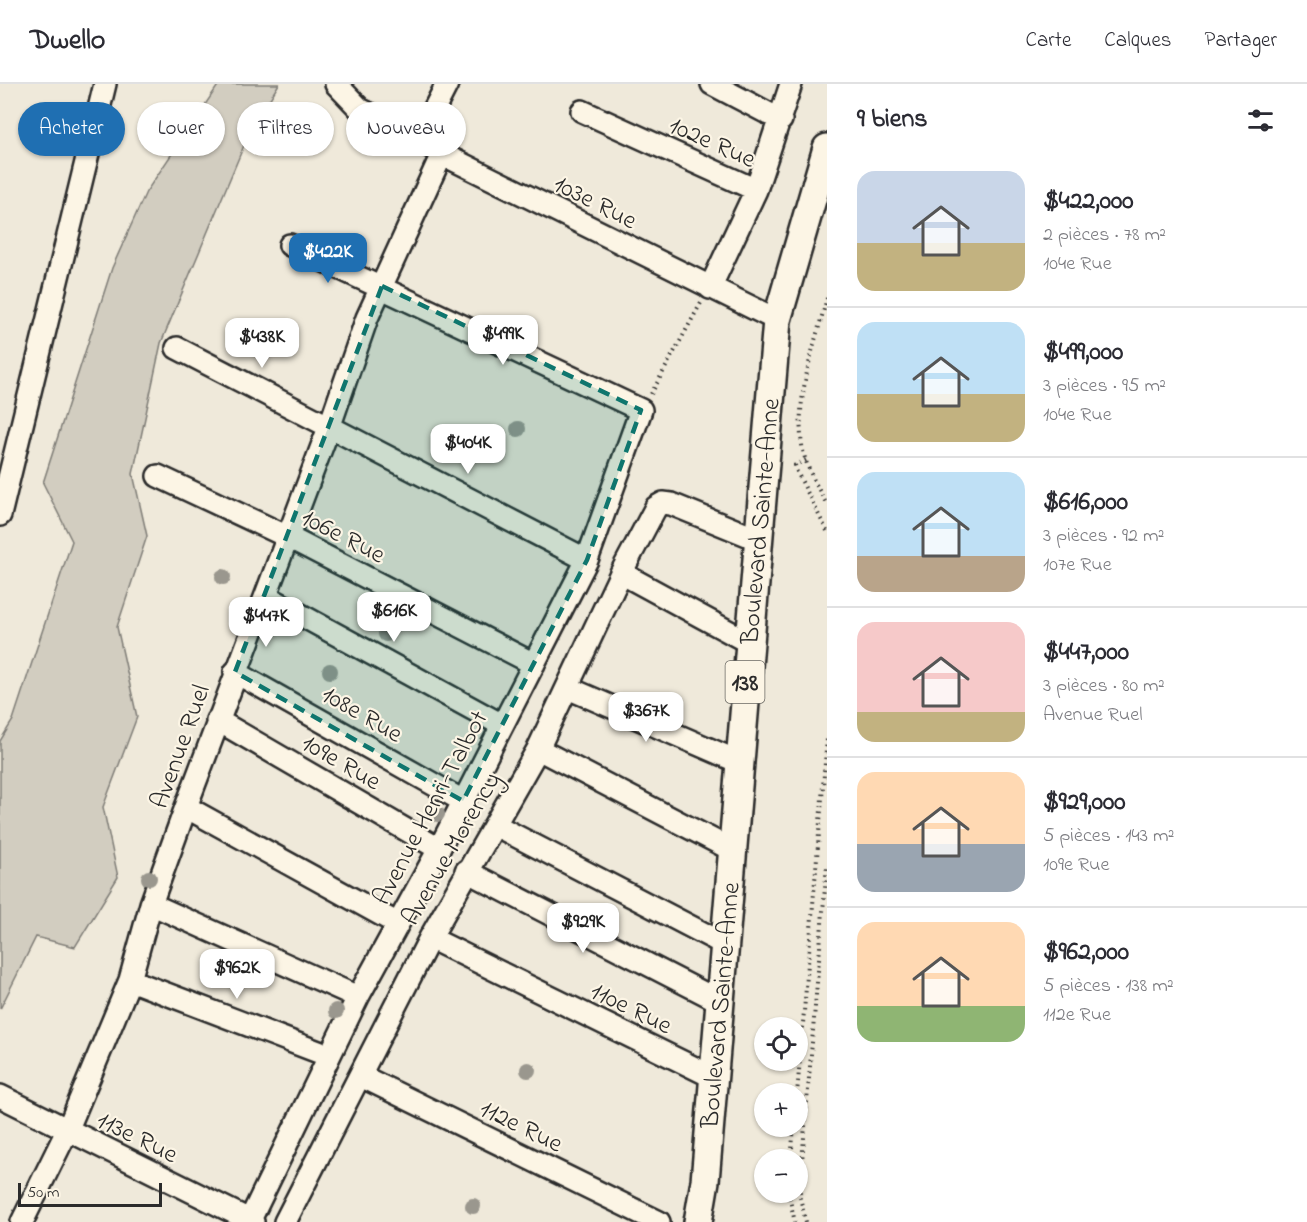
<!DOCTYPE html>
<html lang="fr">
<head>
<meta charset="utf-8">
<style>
	body { margin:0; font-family:"Indie Flower",sans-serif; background:#f2f2f3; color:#2b2b33; height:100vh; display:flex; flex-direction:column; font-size:22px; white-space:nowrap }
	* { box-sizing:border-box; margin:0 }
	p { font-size:20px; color:#7c7c81 }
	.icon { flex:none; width:33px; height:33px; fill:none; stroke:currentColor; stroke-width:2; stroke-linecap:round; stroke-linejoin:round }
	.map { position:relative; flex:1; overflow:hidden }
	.side { display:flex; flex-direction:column; background:#fff; width:480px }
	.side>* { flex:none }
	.banner { position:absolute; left:18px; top:18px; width:570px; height:54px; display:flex; gap:12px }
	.controls { position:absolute; left:754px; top:933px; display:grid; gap:12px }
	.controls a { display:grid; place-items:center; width:54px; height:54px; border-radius:50%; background:#fff; box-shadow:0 2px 4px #0004; font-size:30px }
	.scale { position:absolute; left:18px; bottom:15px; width:144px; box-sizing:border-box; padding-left:6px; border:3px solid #2b2b2b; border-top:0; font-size:16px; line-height:21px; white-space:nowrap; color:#2b2b2b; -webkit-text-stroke:4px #fcf5e5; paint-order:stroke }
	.price { position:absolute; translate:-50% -51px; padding:0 14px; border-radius:12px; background:#fff; color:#222; font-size:20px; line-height:39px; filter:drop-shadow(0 2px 3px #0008) }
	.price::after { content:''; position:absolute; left:50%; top:36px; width:18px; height:14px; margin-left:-9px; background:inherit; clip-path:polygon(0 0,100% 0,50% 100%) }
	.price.current { background:#1f6fb2; color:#fff }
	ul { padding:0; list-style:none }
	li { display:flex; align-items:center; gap:18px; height:150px; padding:0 30px }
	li+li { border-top:2px solid #e1e1e2 }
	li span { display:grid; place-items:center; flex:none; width:168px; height:120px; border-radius:18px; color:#555 }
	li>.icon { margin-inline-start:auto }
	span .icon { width:72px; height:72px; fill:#fffc; stroke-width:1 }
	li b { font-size:26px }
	h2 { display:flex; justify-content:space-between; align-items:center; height:72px; padding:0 30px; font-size:26px }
	.tag { padding:0 21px; border-radius:27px; background:#fff; box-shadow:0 2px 4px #0004; font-size:21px; line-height:54px }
	.tag.current { background:#1f6fb2; color:#fff }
	header { display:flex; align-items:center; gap:36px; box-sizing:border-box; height:84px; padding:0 30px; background:#fff; border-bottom:2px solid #e1e1e2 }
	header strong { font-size:28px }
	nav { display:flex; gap:33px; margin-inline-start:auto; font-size:21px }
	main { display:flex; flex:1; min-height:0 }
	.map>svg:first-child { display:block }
</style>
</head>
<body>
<header>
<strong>Dwello</strong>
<nav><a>Carte</a><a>Calques</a><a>Partager</a></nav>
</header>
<main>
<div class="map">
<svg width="827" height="1138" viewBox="0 0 827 1138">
	<rect width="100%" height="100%" fill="#efe9da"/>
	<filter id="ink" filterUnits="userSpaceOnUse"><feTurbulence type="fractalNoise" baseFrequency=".0167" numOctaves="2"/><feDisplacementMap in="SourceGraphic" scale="12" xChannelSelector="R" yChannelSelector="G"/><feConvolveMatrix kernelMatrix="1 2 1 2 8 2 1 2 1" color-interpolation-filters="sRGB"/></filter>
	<g filter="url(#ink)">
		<path fill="#d2cdc0" stroke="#7e7c76" stroke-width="1.5" d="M 219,0 L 279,0 L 250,47 L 161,259 L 133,390 L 147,452 L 117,543 L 137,633 L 103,723 L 118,793 L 75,863 L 36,853 L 0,925 L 0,657 L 13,636 L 72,457 L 43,399 L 112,184 L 146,108 Z"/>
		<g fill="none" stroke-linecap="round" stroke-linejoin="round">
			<g stroke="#2b2b2b" stroke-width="26">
				<path id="minor" d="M 336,0 L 360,25 L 419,55 L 442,70 L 777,236
					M 712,0 L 781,36
					M 582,27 L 756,106
					M 419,55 L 447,0
					M 710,204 L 756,106 L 791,0
					M 177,264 L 587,476
					M 158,392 L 288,453 L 534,580
					M 0,431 L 105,0
					M 621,489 L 748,558
					M 266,512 L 502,641
					M 235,588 L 463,717
					M 568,604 L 739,678
					M 217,636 L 439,765
					M 538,665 L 732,766
					M 186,723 L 398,840
					M 495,741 L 724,860
					M 466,787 L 719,917
					M 151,820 L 358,913
					M 430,854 L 713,993
					M 130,896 L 329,972
					M 361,992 L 659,1138
					M 0,1012 L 253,1138
					M 22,1138 L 67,1047 L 130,896 L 151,820 L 186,723 L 330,341 L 367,234 L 442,70
					M 249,1138 L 358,913 L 439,765 L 587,476 L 641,326 L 290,161
					M 285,1138 L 430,854 L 538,665 L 621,489 L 656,423 L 663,419 L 671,420 L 757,455"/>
			</g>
			<g stroke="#2b2b2b" stroke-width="32">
				<path id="major" d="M 698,1138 L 705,1097 L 777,236 L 827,64"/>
			</g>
			<path stroke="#2b2b2b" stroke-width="4" stroke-dasharray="1.5 4.5" stroke-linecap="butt" d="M 827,214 C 815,259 795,313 802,361 C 805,382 817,402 827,421
				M 651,310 L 701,219
				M 806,376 L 795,381 L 797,388 L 827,447
				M 797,1010 L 827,655
				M 791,1076 L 794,1042
				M 788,1108 L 795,1138
				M 806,1138 L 800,1114 L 800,1101 L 827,780"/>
			<use href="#minor" stroke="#fcf5e5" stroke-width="21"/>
			<use href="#major" stroke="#fcf5e5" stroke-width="27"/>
		</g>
		<g fill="#9a978e">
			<circle cx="518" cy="345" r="8"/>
			<circle cx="223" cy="493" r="8"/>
			<circle cx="386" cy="550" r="8"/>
			<circle cx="330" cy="587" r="8"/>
			<circle cx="437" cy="730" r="8"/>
			<circle cx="149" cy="794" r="8"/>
			<circle cx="336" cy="927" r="8"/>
			<circle cx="528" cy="986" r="8"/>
			<circle cx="473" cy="1122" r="8"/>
		</g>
	</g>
	<path fill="#0f766e" fill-opacity="0.2" stroke="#0f766e" stroke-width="4.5" stroke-dasharray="12 8" stroke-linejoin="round" d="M 382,202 L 641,326 L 587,476 L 463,717 L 235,588 Z"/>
	<g text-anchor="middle" stroke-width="4.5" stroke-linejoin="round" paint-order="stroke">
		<rect fill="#fcf5e5" stroke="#6a6863" stroke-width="1.5" x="725.5" y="577" width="39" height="42" rx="4.5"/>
		<g font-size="24" font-weight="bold" fill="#2b2b2b">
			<text x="745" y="606">138</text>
		</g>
		<g font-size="26" fill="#2b2b2b" stroke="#fcf5e5">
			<text transform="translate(713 57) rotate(24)" y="9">102e Rue</text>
			<text transform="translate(596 117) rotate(27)" y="9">103e Rue</text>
			<text transform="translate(759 437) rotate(-85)" y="9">Boulevard Sainte-Anne</text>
			<text transform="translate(344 451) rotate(27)" y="9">106e Rue</text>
			<text transform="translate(363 629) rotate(30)" y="9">108e Rue</text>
			<text transform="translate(179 662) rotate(-70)" y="9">Avenue Ruel</text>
			<text transform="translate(342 677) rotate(30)" y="9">109e Rue</text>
			<text transform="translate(429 723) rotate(-62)" y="9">Avenue Henri-Talbot</text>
			<text transform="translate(450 764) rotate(-60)" y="9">Avenue Morency</text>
			<text transform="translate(719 921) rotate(-85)" y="9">Boulevard Sainte-Anne</text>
			<text transform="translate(632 923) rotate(26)" y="9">110e Rue</text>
			<text transform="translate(522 1041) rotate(26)" y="9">112e Rue</text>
			<text transform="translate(138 1052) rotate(26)" y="9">113e Rue</text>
		</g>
	</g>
</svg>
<div class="controls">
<a><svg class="icon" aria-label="locate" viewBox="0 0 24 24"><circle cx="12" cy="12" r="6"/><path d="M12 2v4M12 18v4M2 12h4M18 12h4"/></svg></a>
<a>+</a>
<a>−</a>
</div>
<div class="scale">50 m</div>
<b class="price current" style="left:328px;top:200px">$422K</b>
<b class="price" style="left:503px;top:282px">$499K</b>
<b class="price" style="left:262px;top:285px">$438K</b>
<b class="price" style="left:468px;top:391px">$404K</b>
<b class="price" style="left:394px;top:559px">$616K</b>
<b class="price" style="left:266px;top:564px">$447K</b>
<b class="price" style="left:646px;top:659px">$367K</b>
<b class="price" style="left:583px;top:870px">$929K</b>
<b class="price" style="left:237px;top:916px">$962K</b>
<div class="banner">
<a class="tag current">Acheter</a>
<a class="tag">Louer</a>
<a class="tag">Filtres</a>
<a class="tag">Nouveau</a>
</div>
</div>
<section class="side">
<h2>9 biens<svg class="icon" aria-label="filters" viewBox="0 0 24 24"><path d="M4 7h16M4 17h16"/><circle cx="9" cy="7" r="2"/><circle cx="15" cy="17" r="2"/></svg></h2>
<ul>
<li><span style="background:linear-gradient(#c9d6e8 60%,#c2b280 0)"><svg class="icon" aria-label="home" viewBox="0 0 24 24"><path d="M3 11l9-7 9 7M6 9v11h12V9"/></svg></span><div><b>$422,000</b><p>2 pièces · 78 m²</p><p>104e Rue</p></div></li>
<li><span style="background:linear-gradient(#bfe0f5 60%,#c2b280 0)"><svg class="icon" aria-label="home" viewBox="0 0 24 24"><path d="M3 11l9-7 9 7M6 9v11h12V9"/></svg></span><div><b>$499,000</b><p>3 pièces · 95 m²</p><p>104e Rue</p></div></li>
<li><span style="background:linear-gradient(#bfe0f5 70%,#b9a48a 0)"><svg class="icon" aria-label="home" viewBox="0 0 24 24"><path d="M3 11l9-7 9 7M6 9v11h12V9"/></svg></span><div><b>$616,000</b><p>3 pièces · 92 m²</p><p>107e Rue</p></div></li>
<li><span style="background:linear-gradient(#f6c9c9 75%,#c2b280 0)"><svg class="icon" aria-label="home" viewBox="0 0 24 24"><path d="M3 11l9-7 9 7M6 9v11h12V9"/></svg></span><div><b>$447,000</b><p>3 pièces · 80 m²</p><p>Avenue Ruel</p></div></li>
<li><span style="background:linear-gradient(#ffd9b3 60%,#9aa5b1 0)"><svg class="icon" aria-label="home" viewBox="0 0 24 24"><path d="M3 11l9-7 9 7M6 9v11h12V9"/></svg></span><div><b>$929,000</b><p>5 pièces · 143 m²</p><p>109e Rue</p></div></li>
<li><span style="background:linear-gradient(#ffd9b3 70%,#8fb573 0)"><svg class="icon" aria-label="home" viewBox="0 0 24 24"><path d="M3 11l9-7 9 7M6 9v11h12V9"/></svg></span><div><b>$962,000</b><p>5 pièces · 138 m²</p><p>112e Rue</p></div></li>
</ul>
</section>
</main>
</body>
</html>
